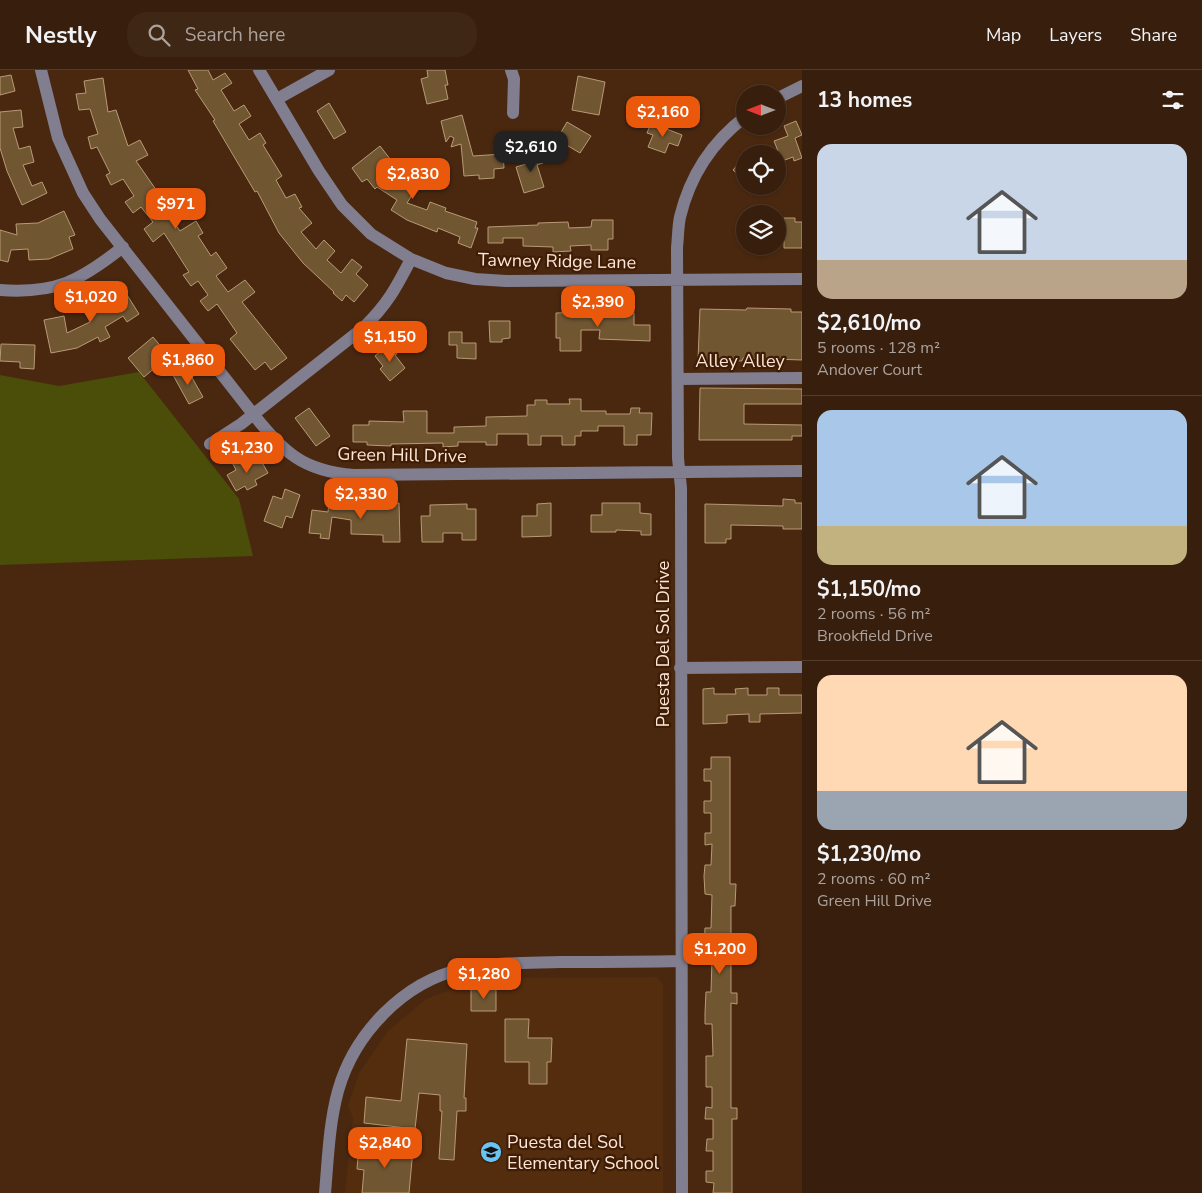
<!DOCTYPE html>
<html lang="en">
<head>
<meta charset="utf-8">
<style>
	body { margin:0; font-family:"Nunito Sans",sans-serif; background:#3f2715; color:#f1f3f6; height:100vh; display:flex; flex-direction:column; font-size:19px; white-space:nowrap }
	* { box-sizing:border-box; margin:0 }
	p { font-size:16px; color:#aba29d }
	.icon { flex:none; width:28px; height:28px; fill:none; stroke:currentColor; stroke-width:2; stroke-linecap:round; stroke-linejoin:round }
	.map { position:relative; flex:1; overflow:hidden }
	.details { display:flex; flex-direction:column; background:#381e0c; width:400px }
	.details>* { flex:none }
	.needle { width:32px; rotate:270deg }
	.buttons { position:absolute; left:736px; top:15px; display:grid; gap:10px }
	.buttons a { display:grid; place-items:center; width:50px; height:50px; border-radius:50%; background:#381e0c; box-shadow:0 1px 4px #0004,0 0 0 1px #523c2d; font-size:25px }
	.price { position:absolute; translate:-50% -42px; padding:0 11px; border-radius:10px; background:#ea580c; color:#fff; font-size:16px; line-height:32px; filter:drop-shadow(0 1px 2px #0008) }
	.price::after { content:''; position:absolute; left:50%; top:30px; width:15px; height:11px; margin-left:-8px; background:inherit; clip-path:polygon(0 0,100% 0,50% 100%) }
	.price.active { background:#222; color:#fff }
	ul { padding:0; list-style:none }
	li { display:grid; align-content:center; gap:10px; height:265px; padding:0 15px }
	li+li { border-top:1px solid #523c2d }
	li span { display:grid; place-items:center; height:155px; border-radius:15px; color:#555 }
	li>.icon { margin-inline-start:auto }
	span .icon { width:90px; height:90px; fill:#fffc; stroke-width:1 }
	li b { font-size:21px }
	h2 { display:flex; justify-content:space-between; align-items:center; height:60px; padding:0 15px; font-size:21px }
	header { display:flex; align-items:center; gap:30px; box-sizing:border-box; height:70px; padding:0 25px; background:#381e0c; border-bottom:1px solid #523c2d }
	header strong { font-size:24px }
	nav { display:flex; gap:28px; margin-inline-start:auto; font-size:18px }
	.search { width:350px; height:45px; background:#3f2715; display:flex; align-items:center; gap:12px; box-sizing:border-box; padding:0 18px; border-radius:20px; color:#aba29d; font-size:19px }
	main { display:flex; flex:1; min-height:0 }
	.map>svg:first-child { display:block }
</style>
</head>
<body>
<header>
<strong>Nestly</strong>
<div class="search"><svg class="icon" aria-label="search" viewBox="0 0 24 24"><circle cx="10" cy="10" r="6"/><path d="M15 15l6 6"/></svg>Search here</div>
<nav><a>Map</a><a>Layers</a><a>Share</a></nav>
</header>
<main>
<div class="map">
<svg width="802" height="1123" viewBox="0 0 802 1123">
	<rect width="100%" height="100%" fill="#4a2810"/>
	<path fill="#542c0e" d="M 657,907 L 663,914 L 663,1123 L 345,1123 L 353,1048 L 348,1036 L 359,1003 L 388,961 L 426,929 L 466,914 L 506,908 Z"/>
	<path fill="#4a4e09" d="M 139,302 L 239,429 L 253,486 L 0,495 L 0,305 L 59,316 Z"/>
	<path fill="#715632" stroke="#b89a75" d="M 188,0 L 208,0 L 213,10 L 225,3 L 232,13 L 221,20 L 234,41 L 244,35 L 251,46 L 239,54 L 249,70 L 260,63 L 266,73 L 263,75 L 282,106 L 276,110 L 286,128 L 295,124 L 302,137 L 299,138 L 312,153 L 301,162 L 316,179 L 324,170 L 335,181 L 327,190 L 341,203 L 352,189 L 362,197 L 356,204 L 368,215 L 354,232 L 346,225 L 342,231 L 333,223 L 334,222 L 303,193 L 279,163 L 257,121 L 255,122 L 213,51 L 215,50 L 195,20 L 198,19 Z
		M 427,0 L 445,0 L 448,15 L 445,15 L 448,29 L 427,34 L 421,9 L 428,7 Z
		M 11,5 L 15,21 L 0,25 L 0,7 Z
		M 578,6 L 605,12 L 599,45 L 572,40 Z
		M 103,8 L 108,42 L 116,40 L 128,76 L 140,70 L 148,85 L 136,91 L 159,124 L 155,127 L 180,161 L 196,151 L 203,163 L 198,166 L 211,186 L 216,182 L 227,198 L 216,206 L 228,222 L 245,210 L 255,222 L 242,232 L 287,288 L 271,300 L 265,292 L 255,300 L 230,269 L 237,263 L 217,234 L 208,241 L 200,231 L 208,225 L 198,211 L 191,216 L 183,205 L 189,202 L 164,163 L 153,172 L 144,159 L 153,152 L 141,137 L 133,143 L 125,132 L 134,126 L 123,109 L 111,115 L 106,105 L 110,103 L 97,77 L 91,79 L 88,67 L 98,64 L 90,39 L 79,40 L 76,24 L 86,23 L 84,11 Z
		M 329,33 L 346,62 L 334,69 L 317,41 Z
		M 21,40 L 23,57 L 13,58 L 19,79 L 30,76 L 34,92 L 23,95 L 32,116 L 42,112 L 47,123 L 22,135 L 7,101 L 0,78 L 0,42 Z
		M 462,45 L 473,86 L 503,84 L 504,98 L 494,99 L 494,108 L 479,109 L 479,105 L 464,106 L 461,74 L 451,77 L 454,68 L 450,66 L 446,72 L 441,51 Z
		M 796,51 L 802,65 L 795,68 L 802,88 L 794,91 L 793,87 L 782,91 L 774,71 L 788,66 L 784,56 Z
		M 567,52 L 591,66 L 580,83 L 563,73 L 558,81 L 547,74 L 555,61 L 560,64 Z
		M 651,53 L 682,65 L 678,76 L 669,73 L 665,83 L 648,77 L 653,65 L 647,63 Z
		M 380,76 L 394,94 L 385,101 L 415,120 L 407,133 L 427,140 L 430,132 L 446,138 L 445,141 L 477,152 L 475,158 L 478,158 L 471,178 L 458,173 L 460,167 L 438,158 L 437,162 L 407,150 L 391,140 L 397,130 L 377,117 L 375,119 L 367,109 L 362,112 L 352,98 Z
		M 539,79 L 543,93 L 537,95 L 544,117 L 524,123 L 516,97 L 530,93 L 527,83 Z
		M 745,86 L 745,111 L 733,100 Z
		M 64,141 L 75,165 L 69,167 L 73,179 L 49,189 L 29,190 L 28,179 L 11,180 L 8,192 L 0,190 L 0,160 L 17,165 L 16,154 L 38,153 Z
		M 784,148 L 795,148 L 795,152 L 802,152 L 802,178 L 784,178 Z
		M 592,150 L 613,150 L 613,169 L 608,169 L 608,180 L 591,180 L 591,175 L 570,176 L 571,181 L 553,182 L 553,177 L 523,176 L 523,168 L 503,168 L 503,173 L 488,173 L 488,157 L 538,155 L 538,153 L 568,152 L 569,158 L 591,157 Z
		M 122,217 L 139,244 L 127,252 L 123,246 L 105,257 L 110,267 L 100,272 L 98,267 L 77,278 L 51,283 L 44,250 L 64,246 L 67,263 L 90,252 L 84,241 L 102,232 L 101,231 Z
		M 747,238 L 791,239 L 791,242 L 802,242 L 802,290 L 743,288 L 742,291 L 698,290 L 700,239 L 746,240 Z
		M 588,242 L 634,243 L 634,255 L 650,255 L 650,271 L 599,269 L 600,260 L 581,260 L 581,281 L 560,281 L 560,268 L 556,268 L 556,243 Z
		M 489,251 L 510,251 L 510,268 L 502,269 L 502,272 L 490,272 Z
		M 449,262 L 462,262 L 462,273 L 476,273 L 476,289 L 457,288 L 457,275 L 449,275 Z
		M 153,267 L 169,286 L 144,307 L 128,288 Z
		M 1,274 L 35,275 L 34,299 L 20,298 L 20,292 L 0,291 Z
		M 389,274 L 397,284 L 395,285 L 405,298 L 390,311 L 380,299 L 383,296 L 375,286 Z
		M 186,297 L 203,327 L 189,334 L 173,305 Z
		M 700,318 L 802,319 L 802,334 L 744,334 L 744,354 L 802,355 L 802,366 L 792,366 L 792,370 L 699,370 Z
		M 569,329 L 581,329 L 581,341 L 606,341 L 606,344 L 630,344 L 631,338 L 640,338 L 639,343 L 652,343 L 651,365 L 637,365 L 637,375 L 624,375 L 624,356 L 598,356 L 598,361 L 581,361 L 581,366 L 575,366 L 575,375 L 562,375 L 562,366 L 541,366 L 541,375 L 528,375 L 528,364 L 497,364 L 497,375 L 486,375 L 486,372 L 458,372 L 458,376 L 443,377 L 443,373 L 391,374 L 391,376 L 367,375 L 367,372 L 353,372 L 353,355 L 369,355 L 369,351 L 404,352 L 403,341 L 427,341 L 427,363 L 454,363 L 454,357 L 486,356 L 486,347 L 527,346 L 527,335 L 535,335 L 535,330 L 547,330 L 547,334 L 570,334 Z
		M 309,338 L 330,366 L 316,376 L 295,348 Z
		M 259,387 L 268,403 L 255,410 L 257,415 L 247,420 L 245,416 L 236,421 L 227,405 L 236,400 L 233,394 L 243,389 L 246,394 Z
		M 285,419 L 300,425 L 292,448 L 286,446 L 282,458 L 264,451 L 273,426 L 282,429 Z
		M 783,429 L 795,430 L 795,433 L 802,433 L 802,459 L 783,459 L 783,456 L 731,455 L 731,469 L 726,469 L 726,473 L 705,473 L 705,434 L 783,436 Z
		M 329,432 L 341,433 L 340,437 L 362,437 L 362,434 L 399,433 L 400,472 L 383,472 L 383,465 L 351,464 L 351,450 L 332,447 L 329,469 L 320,468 L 321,464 L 309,463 L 312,440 L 328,442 Z
		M 551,433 L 551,466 L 522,467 L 522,446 L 537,446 L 537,434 Z
		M 602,433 L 640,433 L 640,443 L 651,444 L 651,465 L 641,465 L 641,461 L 616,460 L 616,462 L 591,462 L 591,445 L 602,445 Z
		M 467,434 L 467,439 L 476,439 L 476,470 L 462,470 L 462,463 L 443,463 L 443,472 L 422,472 L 421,446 L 430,446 L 430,435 Z
		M 714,618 L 714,624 L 736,624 L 735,619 L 748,618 L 748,625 L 767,625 L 767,618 L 779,618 L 779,625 L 802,625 L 802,643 L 760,644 L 760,652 L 749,652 L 749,644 L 727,645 L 727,653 L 703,654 L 703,619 Z
		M 711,687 L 730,687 L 730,814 L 736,814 L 735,836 L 731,836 L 731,877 L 737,877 L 737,890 L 731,890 L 731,923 L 737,923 L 737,934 L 731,933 L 731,1038 L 737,1038 L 737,1049 L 732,1049 L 732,1123 L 713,1123 L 714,1113 L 706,1112 L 706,1101 L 713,1101 L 713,1081 L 706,1081 L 707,1069 L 713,1069 L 713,1049 L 705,1049 L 706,1037 L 712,1038 L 712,1017 L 706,1017 L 706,986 L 713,986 L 712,954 L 705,954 L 705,943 L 706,922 L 711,922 L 712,889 L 704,889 L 704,878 L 705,858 L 711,858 L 712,825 L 705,824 L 704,806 L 705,795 L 711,795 L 712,774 L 705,775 L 705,763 L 711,763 L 711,743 L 704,743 L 704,731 L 711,731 L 711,711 L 704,711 L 704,699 L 711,699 Z
		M 471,919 L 496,919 L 496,941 L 471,941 Z
		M 505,949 L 529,949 L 528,968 L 552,968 L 551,992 L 547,992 L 547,1014 L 529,1014 L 529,992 L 505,992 Z
		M 407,969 L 467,974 L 464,1028 L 466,1028 L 466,1041 L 457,1041 L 454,1090 L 439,1089 L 442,1041 L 440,1041 L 440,1025 L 419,1023 L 415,1059 L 364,1053 L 366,1027 L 401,1031 Z
		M 359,1073 L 413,1079 L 409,1123 L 362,1123 L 364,1100 L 357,1099 Z"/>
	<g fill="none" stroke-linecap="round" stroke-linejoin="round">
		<path stroke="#817e90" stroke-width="12" d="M 41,0 L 58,68 L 83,123 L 100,149 L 253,344 C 284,382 302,401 354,405 L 802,401
			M 259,0 L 319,101 L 342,135 L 371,164 L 411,189 L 446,203 L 475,209 L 506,211 L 802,209
			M 511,0 L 514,9 L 513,43
			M 778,28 L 802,16
			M 277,29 L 329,0
			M 0,220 C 56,224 80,211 123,177
			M 678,309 L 802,308
			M 210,374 L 241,354 L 363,258 C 387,235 396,218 411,189
			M 680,598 L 802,597
			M 325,1123 C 328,1089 329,1054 338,1021 C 354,964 403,912 462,899 C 494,892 527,893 560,892 C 601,892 641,892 682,891
			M 682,1123 L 681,418 L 678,388 L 677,178 C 678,168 678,157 680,147 C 690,106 712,72 745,47"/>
	</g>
	<defs>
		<g id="school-disc" transform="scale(1.125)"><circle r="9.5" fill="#6ac3f1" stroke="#3f1d05"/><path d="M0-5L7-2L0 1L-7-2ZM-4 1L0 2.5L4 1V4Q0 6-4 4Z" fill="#111"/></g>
	</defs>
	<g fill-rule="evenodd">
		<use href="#school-disc" x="491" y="1082"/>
	</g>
	<g text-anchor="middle" stroke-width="4.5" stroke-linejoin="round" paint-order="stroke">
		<g font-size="18" fill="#fde6d8" stroke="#3f1d05">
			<text transform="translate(557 191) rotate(1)" y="6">Tawney Ridge Lane</text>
			<text x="740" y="297">Alley Alley</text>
			<text transform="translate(402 385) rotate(1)" y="6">Green Hill Drive</text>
			<text transform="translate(663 574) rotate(-90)" y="6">Puesta Del Sol Drive</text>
		</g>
		<g font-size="18" fill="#fde6d8" stroke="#3f1d05" text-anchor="start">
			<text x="507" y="1078">Puesta del Sol<tspan x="507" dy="21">Elementary School</tspan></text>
		</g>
	</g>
</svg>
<div class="buttons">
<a><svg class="needle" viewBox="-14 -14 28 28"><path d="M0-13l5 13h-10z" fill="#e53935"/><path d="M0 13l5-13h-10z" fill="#aba29d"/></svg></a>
<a><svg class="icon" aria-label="locate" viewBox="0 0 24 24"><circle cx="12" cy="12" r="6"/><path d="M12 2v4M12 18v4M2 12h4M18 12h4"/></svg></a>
<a><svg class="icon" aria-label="layers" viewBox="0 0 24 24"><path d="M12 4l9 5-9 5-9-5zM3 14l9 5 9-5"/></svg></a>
</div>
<b class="price" style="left:663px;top:68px">$2,160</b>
<b class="price active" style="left:531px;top:103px">$2,610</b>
<b class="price" style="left:413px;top:130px">$2,830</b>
<b class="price" style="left:176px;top:160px">$971</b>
<b class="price" style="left:91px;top:253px">$1,020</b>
<b class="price" style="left:598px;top:258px">$2,390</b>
<b class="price" style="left:390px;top:293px">$1,150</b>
<b class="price" style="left:188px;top:316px">$1,860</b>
<b class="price" style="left:247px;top:404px">$1,230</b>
<b class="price" style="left:361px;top:450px">$2,330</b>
<b class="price" style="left:720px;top:905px">$1,200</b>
<b class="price" style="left:484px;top:930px">$1,280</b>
<b class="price" style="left:385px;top:1099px">$2,840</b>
</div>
<section class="details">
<h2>13 homes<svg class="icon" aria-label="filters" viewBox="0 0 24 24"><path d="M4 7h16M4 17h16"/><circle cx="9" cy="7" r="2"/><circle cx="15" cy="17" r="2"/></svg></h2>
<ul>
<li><span style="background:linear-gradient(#c9d6e8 75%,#b9a48a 0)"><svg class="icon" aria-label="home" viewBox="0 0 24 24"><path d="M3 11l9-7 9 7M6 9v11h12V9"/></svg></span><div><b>$2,610/mo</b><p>5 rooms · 128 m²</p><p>Andover Court</p></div></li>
<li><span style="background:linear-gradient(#a9c7e8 75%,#c2b280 0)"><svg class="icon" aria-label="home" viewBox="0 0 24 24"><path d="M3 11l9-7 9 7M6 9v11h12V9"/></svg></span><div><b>$1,150/mo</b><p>2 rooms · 56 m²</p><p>Brookfield Drive</p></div></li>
<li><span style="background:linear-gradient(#ffd9b3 75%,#9aa5b1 0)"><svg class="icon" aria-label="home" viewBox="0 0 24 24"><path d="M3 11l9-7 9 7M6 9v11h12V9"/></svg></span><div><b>$1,230/mo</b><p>2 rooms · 60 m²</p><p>Green Hill Drive</p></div></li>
</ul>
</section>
</main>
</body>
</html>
